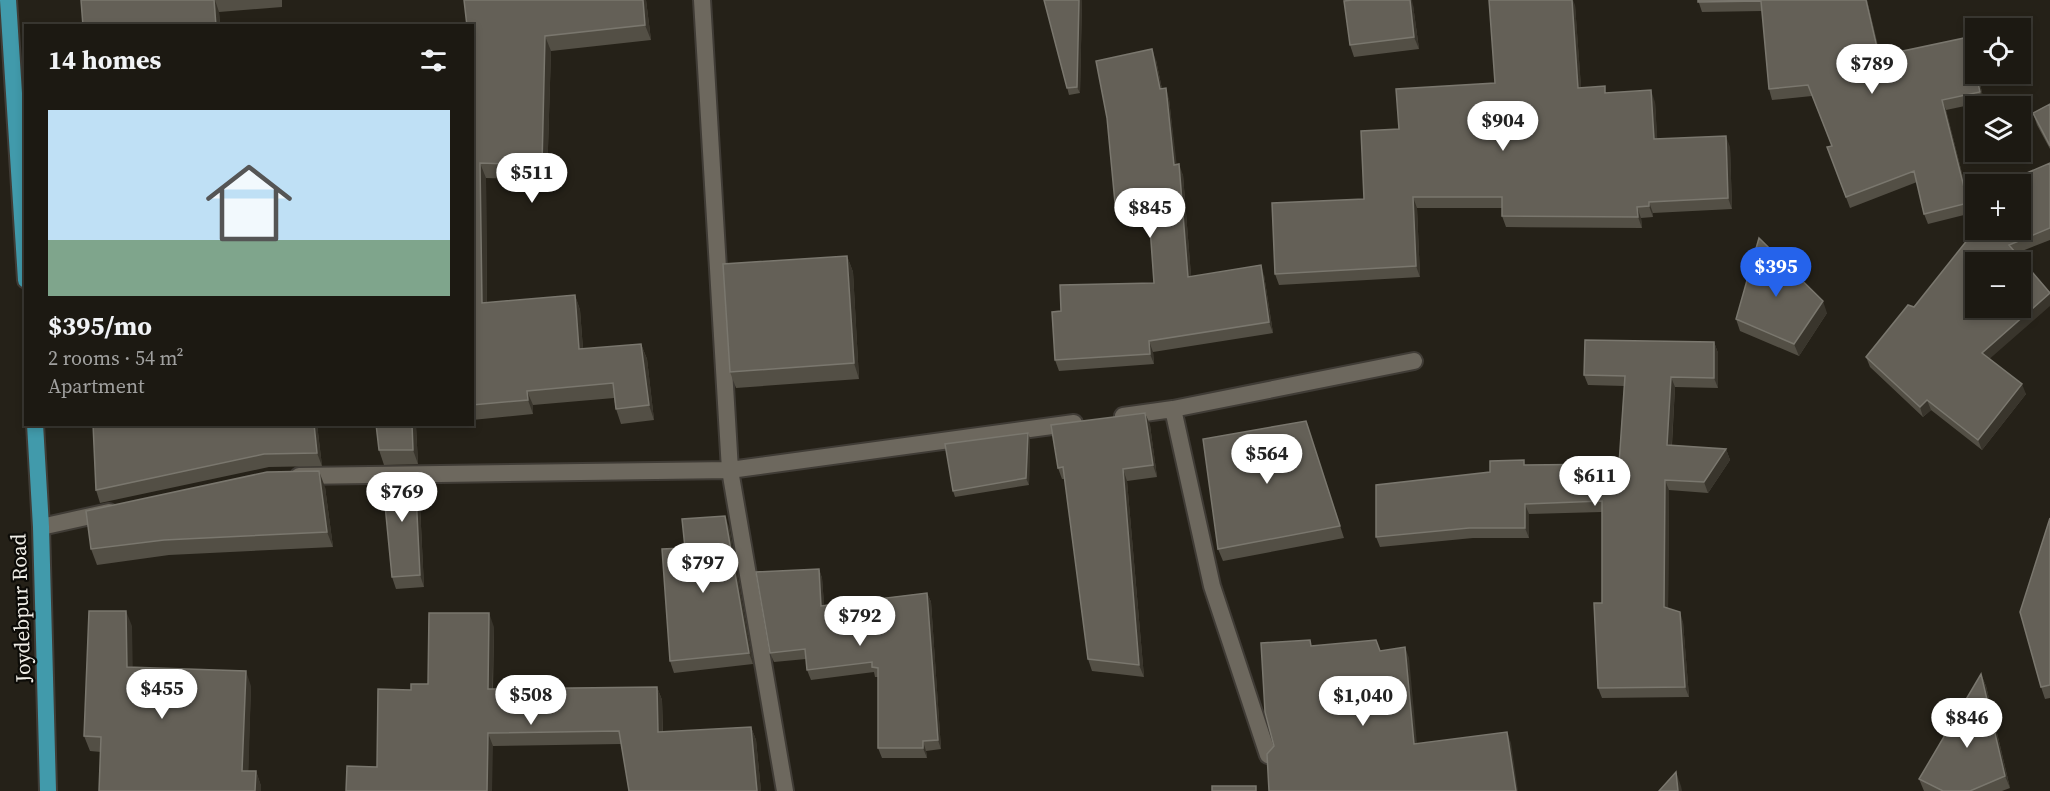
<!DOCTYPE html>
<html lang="en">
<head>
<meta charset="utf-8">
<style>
	body { margin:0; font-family:"Source Serif 4",serif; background:#25221b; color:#f1f3f6; height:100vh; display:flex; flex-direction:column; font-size:22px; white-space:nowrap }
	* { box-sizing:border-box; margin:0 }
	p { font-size:20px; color:#a0a09f }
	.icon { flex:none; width:33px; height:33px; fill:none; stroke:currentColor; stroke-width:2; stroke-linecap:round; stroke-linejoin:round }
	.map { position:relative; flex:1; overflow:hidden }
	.side { position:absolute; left:24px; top:24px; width:450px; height:402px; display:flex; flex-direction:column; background:#1c1912; border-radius:0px; box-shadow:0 3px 9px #0003,0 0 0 2px #3a3832 }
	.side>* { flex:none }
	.controls { position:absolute; left:1965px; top:18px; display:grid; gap:12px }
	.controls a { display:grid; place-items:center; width:66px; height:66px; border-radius:0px; background:#1c1912; box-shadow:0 3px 9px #0003,0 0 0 2px #3a3832; font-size:30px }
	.price { position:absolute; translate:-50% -51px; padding:0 14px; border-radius:21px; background:#fff; color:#222; font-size:20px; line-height:39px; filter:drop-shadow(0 2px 3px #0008) }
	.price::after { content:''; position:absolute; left:50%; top:36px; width:18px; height:14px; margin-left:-9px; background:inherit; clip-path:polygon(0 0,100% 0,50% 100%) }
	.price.active { background:#2563eb; color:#fff }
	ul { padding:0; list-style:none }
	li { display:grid; align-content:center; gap:12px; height:318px; padding:0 24px }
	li+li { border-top:2px solid #3a3832 }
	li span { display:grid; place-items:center; height:186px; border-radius:0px; color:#555 }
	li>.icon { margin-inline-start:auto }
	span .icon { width:108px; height:108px; fill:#fffc; stroke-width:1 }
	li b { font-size:26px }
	h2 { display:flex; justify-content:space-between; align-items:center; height:72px; padding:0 24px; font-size:26px }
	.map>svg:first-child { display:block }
</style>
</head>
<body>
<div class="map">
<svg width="2050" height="791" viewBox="0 0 2050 791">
	<rect width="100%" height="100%" fill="#252118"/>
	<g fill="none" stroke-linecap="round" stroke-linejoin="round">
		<g stroke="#403c36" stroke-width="20">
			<path id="minor" d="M 702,0 L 730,470 L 785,791
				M 1173,409 L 1212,586 L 1268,755
				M 1123,416 L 1173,409 L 1414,361
				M 299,476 L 730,470 L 1074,423
				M 41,527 L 109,512"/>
		</g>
		<g stroke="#403c36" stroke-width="20">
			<path id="primary" d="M 8,0 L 26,280
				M 35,424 L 41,527 L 48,791"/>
		</g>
		<use href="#minor" stroke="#6d685e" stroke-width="16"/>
		<use href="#primary" stroke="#419aab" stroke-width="16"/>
	</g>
	<path fill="#534f45" d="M 81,0 L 282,0 L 282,7 L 219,12 L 220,26 L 83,26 Z
		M 646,0 L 651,40 L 551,51 L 547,180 L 486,178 L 487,303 L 575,295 L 580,310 L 583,349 L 641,344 L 647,359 L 654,420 L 621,424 L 616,409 L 614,398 L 533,405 L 533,414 L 472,420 L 472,26 Z
		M 1044,0 L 1082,0 L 1080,93 L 1069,95 Z
		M 1698,0 L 1867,0 L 1880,55 L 1972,47 L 1976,74 L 1978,74 L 1984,102 L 1946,110 L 1972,213 L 1928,224 L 1924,214 L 1917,182 L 1850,208 L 1827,147 L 1832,146 L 1812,96 L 1772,100 L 1769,89 L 1762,11 L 1702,12 Z
		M 1413,5 L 1419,49 L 1354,57 L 1350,45 Z
		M 1575,5 L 1581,88 L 1655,102 L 1657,139 L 1730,147 L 1732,209 L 1653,213 L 1653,217 L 1641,218 L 1642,228 L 1506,227 L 1502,216 L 1502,208 L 1417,208 L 1420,277 L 1279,285 L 1275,274 L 1364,199 L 1399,129 L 1495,83 Z
		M 1156,60 L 1162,89 L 1169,99 L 1176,164 L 1183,175 L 1191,276 L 1264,275 L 1273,333 L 1153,352 L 1154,364 L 1059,371 L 1055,360 L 1061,311 L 1154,283 L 1149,210 L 1119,213 L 1115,203 Z
		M 2050,104 L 2050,149 L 2037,125 L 2033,113 Z
		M 2050,163 L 2050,240 L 2017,253 L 1990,359 L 2026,394 L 1982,450 L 1931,410 L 1923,417 L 1870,367 L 1866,357 Z
		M 847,256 L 853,272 L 859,379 L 736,388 L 730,372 Z
		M 1827,313 L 1799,356 L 1740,331 L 1736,319 Z
		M 1714,342 L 1718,353 L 1718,388 L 1675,387 L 1672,445 L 1726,449 L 1730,460 L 1708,493 L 1669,490 L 1668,608 L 1683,622 L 1689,697 L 1602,698 L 1598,688 L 1602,603 L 1602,512 L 1529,514 L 1529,538 L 1473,538 L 1380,547 L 1376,537 L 1490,472 L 1526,465 L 1619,464 L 1624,386 L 1588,385 L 1584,375 Z
		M 1145,413 L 1150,425 L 1157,477 L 1127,481 L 1144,677 L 1092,671 L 1088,659 L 1065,479 L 1062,479 L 1058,468 Z
		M 1306,421 L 1344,538 L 1223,561 L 1218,549 Z
		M 317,424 L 322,466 L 269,467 L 100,503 L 96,490 Z
		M 376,424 L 427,424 L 416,426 L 418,464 L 384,465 L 379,450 Z
		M 1028,433 L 1030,439 L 1029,485 L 955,497 L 953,491 Z
		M 415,473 L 419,485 L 424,587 L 396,589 L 392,577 Z
		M 325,487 L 333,547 L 169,555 L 97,565 L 91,549 Z
		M 2050,518 L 2050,698 L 2045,699 L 2041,687 Z
		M 729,527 L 753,664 L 674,673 L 670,661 L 685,548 Z
		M 819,569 L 822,578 L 824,605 L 927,593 L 931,602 L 941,749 L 926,751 L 927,758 L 882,758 L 878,748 L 878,677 L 875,677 L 874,672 L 811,680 L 807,670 L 806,659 L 774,662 L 770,653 Z
		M 132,626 L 132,667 L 251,686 L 248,771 L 256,771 L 261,786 L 101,752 L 90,751 L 84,736 Z
		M 494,627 L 493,689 L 657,687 L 662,700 L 663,732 L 751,727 L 756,740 L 761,791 L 629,791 L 621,744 L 493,746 L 377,767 L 411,690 L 428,684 Z
		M 1981,674 L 1986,686 L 2010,788 L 2002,791 L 1924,791 L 1919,779 Z"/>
	<path fill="#39352c" d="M 215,0 L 219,12 L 220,26 L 216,26 Z
		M 643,0 L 646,0 L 651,40 L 645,25 Z
		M 1079,0 L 1082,0 L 1080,93 L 1077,87 Z
		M 1410,0 L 1412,0 L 1413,5 L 1419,49 L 1414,37 Z
		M 1572,0 L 1573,0 L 1575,5 L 1582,99 L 1578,88 Z
		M 1866,0 L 1867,0 L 1883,66 L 1879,56 Z
		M 545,36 L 551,51 L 547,180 L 542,165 Z
		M 1969,37 L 1972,47 L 1976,62 L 1976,70 Z
		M 1152,49 L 1156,60 L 1164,99 L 1160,89 Z
		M 1976,74 L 1978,74 L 1984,102 L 1980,92 Z
		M 1166,88 L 1169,99 L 1178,175 L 1174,165 Z
		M 1651,90 L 1655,102 L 1658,150 L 1654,139 Z
		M 1942,100 L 1946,110 L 1972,213 L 1968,203 Z
		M 1726,136 L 1730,147 L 1732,209 L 1728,198 Z
		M 480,163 L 486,178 L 487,318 L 482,303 Z
		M 1179,164 L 1183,175 L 1192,287 L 1188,277 Z
		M 1413,197 L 1417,208 L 1420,277 L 1416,266 Z
		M 1649,202 L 1653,213 L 1653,217 L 1649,206 Z
		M 1637,207 L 1641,218 L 1642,228 L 1638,217 Z
		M 847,256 L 853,272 L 859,379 L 854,363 Z
		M 1261,265 L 1264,275 L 1273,333 L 1269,322 Z
		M 2050,293 L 2050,306 L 1986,362 L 1982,353 Z
		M 575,295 L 580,310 L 584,363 L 579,349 Z
		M 1823,301 L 1827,313 L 1799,356 L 1794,344 Z
		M 1149,341 L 1153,352 L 1154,364 L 1150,354 Z
		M 1714,342 L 1718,353 L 1718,388 L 1714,378 Z
		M 641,344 L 647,359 L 654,420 L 649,405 Z
		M 1671,377 L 1675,387 L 1671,456 L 1667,445 Z
		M 2022,384 L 2026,394 L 1982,450 L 1978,440 Z
		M 527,391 L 533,405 L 533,414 L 528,400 Z
		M 1927,400 L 1931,410 L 1923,417 L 1920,407 Z
		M 1145,413 L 1150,425 L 1157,477 L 1153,465 Z
		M 314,424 L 317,424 L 322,466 L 317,453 Z
		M 412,424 L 416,424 L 416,426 L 418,464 L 413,450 Z
		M 1028,433 L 1030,439 L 1029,485 L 1026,478 Z
		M 1726,449 L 1730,460 L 1708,493 L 1704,482 Z
		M 1123,469 L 1127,481 L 1144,677 L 1139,665 Z
		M 319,471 L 325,487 L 333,547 L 327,532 Z
		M 415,473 L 419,485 L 424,587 L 420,575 Z
		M 1665,480 L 1669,490 L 1668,618 L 1664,607 Z
		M 1525,504 L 1529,514 L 1529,538 L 1525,528 Z
		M 725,516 L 729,527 L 753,664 L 749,653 Z
		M 819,569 L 822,578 L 825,615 L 821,606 Z
		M 927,593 L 931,602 L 941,749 L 938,740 Z
		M 126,611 L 132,626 L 133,682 L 127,667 Z
		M 1680,612 L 1683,622 L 1689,697 L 1685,687 Z
		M 489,613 L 494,627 L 492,702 L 488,689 Z
		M 1405,647 L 1409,658 L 1418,755 L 1414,744 Z
		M 246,671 L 251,686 L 248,786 L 242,771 Z
		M 1981,674 L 1986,686 L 2010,788 L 2005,776 Z
		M 657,687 L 662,700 L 663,746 L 658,732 Z
		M 751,727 L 756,740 L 761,791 L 757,791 Z
		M 1507,732 L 1511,743 L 1518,791 L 1516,791 Z
		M 488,733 L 493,746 L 492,791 L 487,791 Z
		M 923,741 L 926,751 L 927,758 L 923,748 Z
		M 256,771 L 261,786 L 261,791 L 255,791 Z
		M 1676,772 L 1681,786 L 1682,791 L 1678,791 Z"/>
	<path fill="#646057" stroke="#7a776e" stroke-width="1.5" fill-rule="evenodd" d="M 81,0 L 214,0 L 216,26 L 83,26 Z
		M 464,0 L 643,0 L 645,25 L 545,36 L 542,165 L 480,163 L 482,303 L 575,295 L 579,349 L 641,344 L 649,405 L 616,409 L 613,383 L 527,391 L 528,400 L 472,405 L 472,26 L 467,26 Z
		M 1044,0 L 1079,0 L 1077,87 L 1067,88 Z
		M 1352,0 L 1410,0 L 1414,37 L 1350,45 L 1344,1 Z
		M 1489,0 L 1572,0 L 1578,88 L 1605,86 L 1605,93 L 1651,90 L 1654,139 L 1726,136 L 1728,198 L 1649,202 L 1649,206 L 1637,207 L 1638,217 L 1502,216 L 1502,197 L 1413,197 L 1416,266 L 1275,274 L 1272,203 L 1364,199 L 1361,131 L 1399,129 L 1396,89 L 1495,83 Z
		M 1698,0 L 1866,0 L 1879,56 L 1969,37 L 1976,74 L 1980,92 L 1942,100 L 1968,203 L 1924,214 L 1914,171 L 1846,197 L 1827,147 L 1832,146 L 1808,85 L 1769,89 L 1761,1 L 1698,2 Z
		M 1152,49 L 1160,89 L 1166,88 L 1174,165 L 1179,164 L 1188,277 L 1261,265 L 1269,322 L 1149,341 L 1150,354 L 1055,360 L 1052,312 L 1061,311 L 1060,285 L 1154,283 L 1148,199 L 1115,203 L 1107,118 L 1096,61 Z
		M 2050,104 L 2050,146 L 2033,113 Z
		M 2050,163 L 2050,228 L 2009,245 L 2050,293 L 1982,353 L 2022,384 L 1978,440 L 1927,400 L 1920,407 L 1866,357 L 1908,305 L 1914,307 L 1976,229 L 2020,230 L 2020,184 L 2010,184 L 2015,178 ZM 1976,262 L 2020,262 L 2020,308 L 1976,308 Z
		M 1759,238 L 1823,301 L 1794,344 L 1736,319 Z
		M 847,256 L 854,363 L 730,372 L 723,264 Z
		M 1585,340 L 1714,342 L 1714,378 L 1671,377 L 1667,445 L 1726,449 L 1704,482 L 1665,480 L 1664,607 L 1680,612 L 1685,687 L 1598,688 L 1594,603 L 1602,603 L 1602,501 L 1525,504 L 1525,528 L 1469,528 L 1376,537 L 1376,485 L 1490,472 L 1490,461 L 1524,460 L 1524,465 L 1619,464 L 1625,376 L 1584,375 Z
		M 1145,413 L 1153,465 L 1123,469 L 1139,665 L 1088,659 L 1063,467 L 1058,468 L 1051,425 Z
		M 1306,421 L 1340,526 L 1218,549 L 1203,439 Z
		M 93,424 L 314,424 L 317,453 L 264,454 L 96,490 Z
		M 376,424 L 412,424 L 413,450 L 379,450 Z
		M 1028,433 L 1026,478 L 953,491 L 945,444 Z
		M 319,471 L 327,532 L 164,540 L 91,549 L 86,511 L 267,472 Z
		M 415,473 L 420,575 L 392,577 L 382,474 Z
		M 725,516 L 749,653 L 670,661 L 662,549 L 685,548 L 682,519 Z
		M 2050,518 L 2050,685 L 2041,687 L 2020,612 Z
		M 819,569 L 821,606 L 927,593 L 938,740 L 923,741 L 923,748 L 878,748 L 878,668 L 872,667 L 872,662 L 807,670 L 805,649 L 770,653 L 756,572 Z
		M 89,611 L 126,611 L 127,667 L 246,671 L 242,771 L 256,771 L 255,791 L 99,791 L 101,737 L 84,736 Z
		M 429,613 L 489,613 L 488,689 L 657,687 L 658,732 L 751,727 L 757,791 L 629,791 L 619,731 L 488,733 L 487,791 L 346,791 L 347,766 L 377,767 L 378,689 L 411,690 L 411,684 L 428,684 Z
		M 1310,640 L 1311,646 L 1376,640 L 1380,651 L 1405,647 L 1414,744 L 1507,732 L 1516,791 L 1269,791 L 1267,754 L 1274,746 L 1265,712 L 1261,643 Z
		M 1981,674 L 2005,776 L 1970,791 L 1943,791 L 1919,779 Z
		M 1676,772 L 1678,791 L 1659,791 Z
		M 1212,786 L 1256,786 L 1256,791 L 1212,791 Z"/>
	<g text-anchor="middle" stroke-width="4.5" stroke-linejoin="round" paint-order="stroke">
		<g font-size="21" fill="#f1efe8" stroke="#0c0b07">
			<text transform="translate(21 608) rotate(-92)" y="7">Joydebpur Road</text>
		</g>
	</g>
</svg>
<div class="controls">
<a><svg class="icon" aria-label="locate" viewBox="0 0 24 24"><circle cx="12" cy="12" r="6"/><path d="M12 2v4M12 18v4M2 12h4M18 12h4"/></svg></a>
<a><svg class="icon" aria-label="layers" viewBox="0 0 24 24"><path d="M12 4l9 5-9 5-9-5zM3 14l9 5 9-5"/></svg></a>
<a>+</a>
<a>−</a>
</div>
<b class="price" style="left:1872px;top:95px">$789</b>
<b class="price" style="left:1503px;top:152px">$904</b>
<b class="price" style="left:532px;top:204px">$511</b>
<b class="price" style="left:1150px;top:239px">$845</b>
<b class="price active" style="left:1776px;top:298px">$395</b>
<b class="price" style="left:1267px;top:485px">$564</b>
<b class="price" style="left:1595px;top:507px">$611</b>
<b class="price" style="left:402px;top:523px">$769</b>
<b class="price" style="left:703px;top:594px">$797</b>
<b class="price" style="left:860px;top:647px">$792</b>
<b class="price" style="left:162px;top:720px">$455</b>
<b class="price" style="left:531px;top:726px">$508</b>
<b class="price" style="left:1363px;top:727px">$1,040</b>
<b class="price" style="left:1967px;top:749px">$846</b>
<section class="side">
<h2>14 homes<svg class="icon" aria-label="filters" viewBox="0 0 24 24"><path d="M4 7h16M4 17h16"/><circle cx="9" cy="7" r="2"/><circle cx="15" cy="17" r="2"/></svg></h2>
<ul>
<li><span style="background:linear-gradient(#bfe0f5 70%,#7fa58c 0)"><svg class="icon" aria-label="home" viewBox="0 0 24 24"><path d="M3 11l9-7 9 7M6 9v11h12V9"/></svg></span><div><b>$395/mo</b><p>2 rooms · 54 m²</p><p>Apartment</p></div></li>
</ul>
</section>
</div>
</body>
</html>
